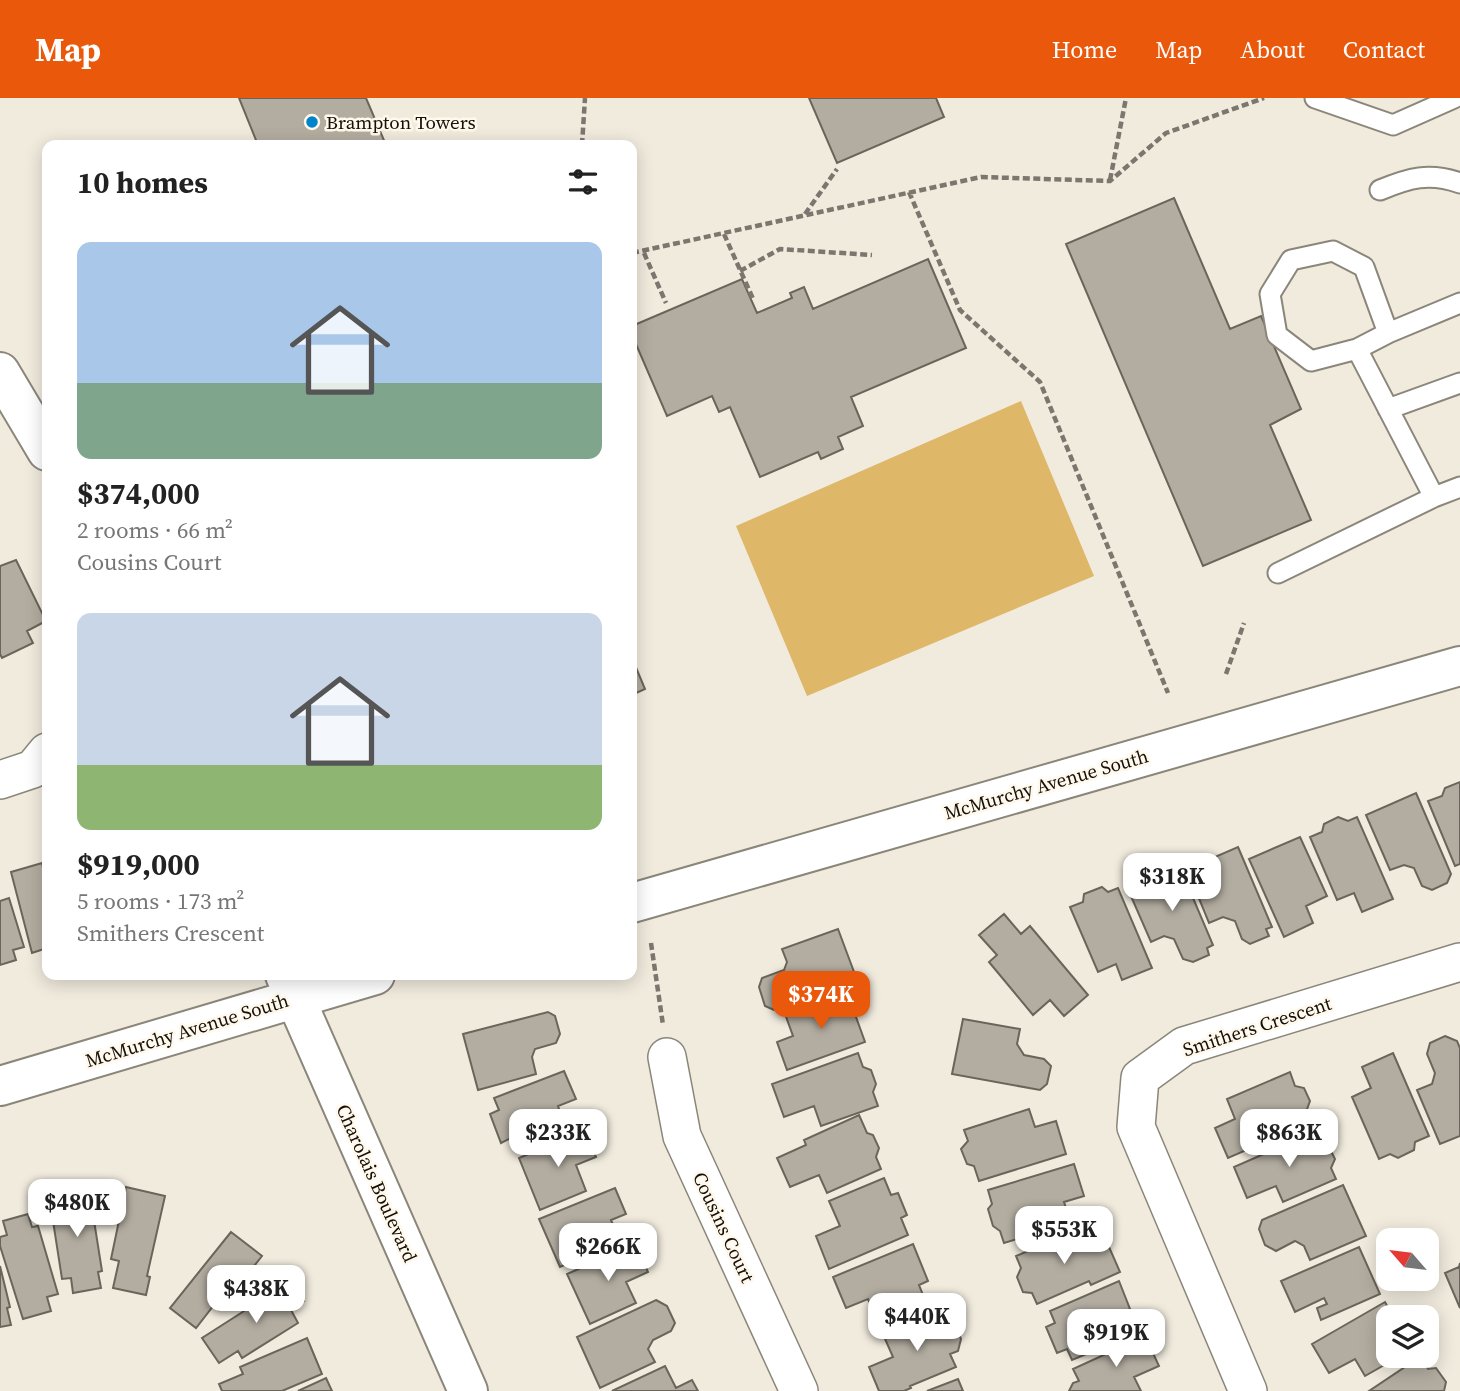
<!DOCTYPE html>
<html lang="en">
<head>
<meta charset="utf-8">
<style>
	body { margin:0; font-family:"Source Serif 4",serif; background:#f2f2f2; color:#222; height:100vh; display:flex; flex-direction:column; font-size:26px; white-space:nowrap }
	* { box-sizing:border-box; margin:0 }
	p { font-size:23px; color:#767676 }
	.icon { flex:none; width:38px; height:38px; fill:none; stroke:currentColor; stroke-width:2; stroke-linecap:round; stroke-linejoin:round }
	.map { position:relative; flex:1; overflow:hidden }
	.drawer { position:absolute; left:42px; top:42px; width:595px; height:840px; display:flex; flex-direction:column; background:#fff; border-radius:14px; box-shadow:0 4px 18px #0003 }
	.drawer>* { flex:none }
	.needle { width:46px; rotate:298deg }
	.controls { position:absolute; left:1376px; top:1130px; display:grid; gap:14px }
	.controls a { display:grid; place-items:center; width:63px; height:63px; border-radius:14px; background:#fff; box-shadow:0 4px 18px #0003; font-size:35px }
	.price { position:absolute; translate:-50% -60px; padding:0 16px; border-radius:14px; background:#fff; color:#222; font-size:23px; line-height:46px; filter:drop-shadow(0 2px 4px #0008) }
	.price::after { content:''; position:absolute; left:50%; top:42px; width:21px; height:16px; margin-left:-10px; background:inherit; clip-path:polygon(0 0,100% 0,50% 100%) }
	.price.on { background:#ea580c; color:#fff }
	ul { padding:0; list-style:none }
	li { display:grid; align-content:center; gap:14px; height:371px; padding:0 35px }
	li span { display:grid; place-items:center; height:217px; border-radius:14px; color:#555 }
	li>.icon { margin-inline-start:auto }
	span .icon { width:126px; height:126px; fill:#fffc; stroke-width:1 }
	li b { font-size:30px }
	h2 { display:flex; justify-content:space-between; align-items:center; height:84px; padding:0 35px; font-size:30px }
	header { display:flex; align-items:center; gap:42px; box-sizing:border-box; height:98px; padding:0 35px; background:#ea580c; color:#fff }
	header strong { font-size:33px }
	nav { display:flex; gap:38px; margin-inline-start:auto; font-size:24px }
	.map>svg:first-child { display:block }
</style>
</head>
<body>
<header>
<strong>Map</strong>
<nav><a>Home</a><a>Map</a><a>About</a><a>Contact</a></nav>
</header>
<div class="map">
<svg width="1460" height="1293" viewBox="0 0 1460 1293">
	<rect width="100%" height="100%" fill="#f1ebde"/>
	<path fill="#deb769" d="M 1021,303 L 1094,478 L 807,598 L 736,428 Z"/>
	<path fill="#b3ada1" stroke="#6a655a" stroke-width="2" d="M 239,0 L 366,0 L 386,47 L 258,47 Z
		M 809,0 L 936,0 L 944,19 L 837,65 Z
		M 1174,100 L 1230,231 L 1261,218 L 1301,311 L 1270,327 L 1311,422 L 1203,468 L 1066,146 Z
		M 928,161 L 966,250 L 851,299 L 863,328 L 838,339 L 843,351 L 821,361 L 818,354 L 760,379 L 730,309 L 719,314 L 712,298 L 667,318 L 632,237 L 632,228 L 742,181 L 757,215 L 792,200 L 790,195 L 804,189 L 813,211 Z
		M 16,462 L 46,523 L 27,533 L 33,545 L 2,560 L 0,556 L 0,468 Z
		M 632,560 L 645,591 L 632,597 Z
		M 1460,684 L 1460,766 L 1455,768 L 1428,703 L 1442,698 L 1445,690 Z
		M 1416,695 L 1451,776 L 1447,785 L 1432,792 L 1422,788 L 1414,770 L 1404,767 L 1390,772 L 1366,717 Z
		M 1338,719 L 1348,723 L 1357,719 L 1393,801 L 1362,814 L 1354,795 L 1337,802 L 1310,739 L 1322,734 L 1324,726 Z
		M 1300,739 L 1327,798 L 1306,808 L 1313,825 L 1284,839 L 1249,761 Z
		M 1238,749 L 1272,829 L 1266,831 L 1269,838 L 1250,846 L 1242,841 L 1235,823 L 1223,819 L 1209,825 L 1187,771 Z
		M 42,765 L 47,786 L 47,857 L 44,851 L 32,855 L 11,774 Z
		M 1179,767 L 1213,847 L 1207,850 L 1209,857 L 1193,864 L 1183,861 L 1174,841 L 1164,838 L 1151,844 L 1127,789 Z
		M 1102,789 L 1108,794 L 1118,790 L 1152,870 L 1122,882 L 1116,866 L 1098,874 L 1070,809 L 1083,804 L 1084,796 Z
		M 9,800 L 24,849 L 13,852 L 16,862 L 0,867 L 0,803 Z
		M 1004,816 L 1021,836 L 1030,828 L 1088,897 L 1064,918 L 1050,902 L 1033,917 L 989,864 L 997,857 L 979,837 Z
		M 838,831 L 857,882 L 774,912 L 765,908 L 759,889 L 762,880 L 784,872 L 787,864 L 782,851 Z
		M 847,894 L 865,944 L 787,972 L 777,944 L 793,938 L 785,916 Z
		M 548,914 L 555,918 L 560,936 L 556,945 L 535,951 L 532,959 L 536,976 L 478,992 L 463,936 Z
		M 963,921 L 1020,931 L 1017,946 L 1024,957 L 1044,961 L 1051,968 L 1047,986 L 1040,992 L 952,976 Z
		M 1445,938 L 1457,943 L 1460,950 L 1460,1038 L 1440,1046 L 1417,992 L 1432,986 L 1435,975 L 1427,956 L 1430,945 Z
		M 858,955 L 863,969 L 871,972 L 876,986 L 873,994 L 878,1008 L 821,1028 L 814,1008 L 784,1019 L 772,986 Z
		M 1393,955 L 1429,1038 L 1415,1044 L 1414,1052 L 1398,1060 L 1390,1056 L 1379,1061 L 1352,999 L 1371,990 L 1362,969 Z
		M 564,973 L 576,1001 L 558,1008 L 560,1014 L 555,1016 L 562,1033 L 515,1050 L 511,1040 L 501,1045 L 490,1016 L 499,1012 L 494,1000 Z
		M 1290,974 L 1295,988 L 1304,990 L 1310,1003 L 1306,1014 L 1311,1024 L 1228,1060 L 1215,1030 L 1235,1021 L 1227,1001 Z
		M 1029,1011 L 1035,1029 L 1056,1023 L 1066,1056 L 979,1083 L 974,1068 L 967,1066 L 961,1051 L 968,1043 L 964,1032 Z
		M 859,1017 L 867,1035 L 873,1037 L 879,1050 L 876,1059 L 881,1071 L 827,1095 L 819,1077 L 790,1089 L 777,1060 L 806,1047 L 804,1042 Z
		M 584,1032 L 596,1059 L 576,1067 L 586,1093 L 540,1112 L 519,1060 Z
		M 1316,1033 L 1322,1046 L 1329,1049 L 1335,1061 L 1331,1070 L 1336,1081 L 1283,1104 L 1276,1088 L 1247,1100 L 1234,1069 Z
		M 1074,1066 L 1084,1098 L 1064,1104 L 1071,1125 L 1004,1145 L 1000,1133 L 993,1128 L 988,1111 L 992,1106 L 988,1092 Z
		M 884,1080 L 891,1097 L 898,1095 L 907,1117 L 901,1120 L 908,1137 L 829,1171 L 816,1138 L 840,1128 L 829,1103 Z
		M 1343,1087 L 1366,1138 L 1310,1162 L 1304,1148 L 1295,1143 L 1276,1153 L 1265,1147 L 1259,1131 L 1262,1122 Z
		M 126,1089 L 165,1098 L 147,1178 L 150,1179 L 146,1197 L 113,1190 L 119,1163 L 111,1161 Z
		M 615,1090 L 626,1116 L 611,1122 L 620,1144 L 560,1169 L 539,1121 Z
		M 89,1091 L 102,1173 L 98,1174 L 101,1190 L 73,1195 L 71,1180 L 62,1181 L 49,1097 Z
		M 28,1116 L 32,1129 L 38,1128 L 58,1196 L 47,1199 L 51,1213 L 23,1221 L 0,1148 L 0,1139 L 7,1137 L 3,1123 Z
		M 1080,1131 L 1088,1150 L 1106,1142 L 1120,1174 L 1091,1187 L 1089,1183 L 1037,1206 L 1032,1195 L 1023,1194 L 1017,1179 L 1021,1170 L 1016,1158 Z
		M 231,1134 L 262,1158 L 219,1212 L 214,1207 L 196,1230 L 170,1210 Z
		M 636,1146 L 648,1174 L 626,1184 L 636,1205 L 590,1226 L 567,1176 Z
		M 913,1146 L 928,1183 L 919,1187 L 927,1207 L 879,1227 L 868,1201 L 846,1210 L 833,1179 Z
		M 1359,1149 L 1380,1196 L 1321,1222 L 1317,1210 L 1327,1206 L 1324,1200 L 1295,1214 L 1281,1183 Z
		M 1460,1165 L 1460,1210 L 1445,1175 L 1459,1169 Z
		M 0,1168 L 10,1209 L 7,1210 L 11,1227 L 0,1229 Z
		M 291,1183 L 304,1203 L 291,1212 L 298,1225 L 242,1260 L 238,1253 L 219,1265 L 202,1240 Z
		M 1119,1183 L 1130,1211 L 1114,1218 L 1122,1236 L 1116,1239 L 1118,1243 L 1072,1262 L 1067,1251 L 1057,1255 L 1046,1229 L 1055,1225 L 1050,1213 Z
		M 656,1202 L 667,1208 L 675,1225 L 671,1233 L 653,1242 L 648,1251 L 655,1264 L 600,1290 L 577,1239 Z
		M 1385,1204 L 1394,1220 L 1388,1220 L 1388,1258 L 1400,1258 L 1365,1278 L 1355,1261 L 1329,1275 L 1312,1246 Z
		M 932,1213 L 937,1226 L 945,1222 L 955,1226 L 961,1241 L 958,1253 L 950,1256 L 956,1269 L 910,1288 L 911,1290 L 904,1293 L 879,1293 L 869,1269 L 893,1259 L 882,1234 Z
		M 1145,1238 L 1159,1268 L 1134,1279 L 1141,1293 L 1069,1293 L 1073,1285 L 1079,1283 L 1073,1271 Z
		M 307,1240 L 322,1276 L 282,1293 L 222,1293 L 219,1286 L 243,1276 L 240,1269 Z
		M 1420,1259 L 1428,1271 L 1436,1270 L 1446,1284 L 1444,1293 L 1369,1293 Z
		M 665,1268 L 676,1290 L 692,1282 L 698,1293 L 612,1293 Z
		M 326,1280 L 332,1293 L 298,1293 Z
		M 958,1281 L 963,1293 L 927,1293 Z"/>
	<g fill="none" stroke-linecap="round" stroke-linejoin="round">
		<g stroke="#8b867a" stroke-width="23">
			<path id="service" d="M 1315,0 L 1393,27 L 1454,0
				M 1380,92 C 1409,80 1429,74 1460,85
				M 1357,251 L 1311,263 L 1277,237 L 1270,196 L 1291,162 L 1333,153 L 1364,169 L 1388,235
				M 1388,311 L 1460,285
				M 1434,399 L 1460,389
				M 1278,475 L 1434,399 L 1357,251 L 1388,235 L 1460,205"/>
		</g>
		<g stroke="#8b867a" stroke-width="40">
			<path id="minor" d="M 0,682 L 33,671 L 47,654
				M 667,959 L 682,1038 L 799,1293
				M 1248,1293 L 1136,1029 L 1140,980 L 1184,948 L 1460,864"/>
		</g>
		<g stroke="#8b867a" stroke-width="42">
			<path id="tertiary" d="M 0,274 L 47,353
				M 632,805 L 1460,568
				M 285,877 L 468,1293
				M 0,988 L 375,877"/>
		</g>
		<path stroke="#7b766e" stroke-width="4.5" stroke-dasharray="7 3.5" stroke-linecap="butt" d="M 582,47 L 585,0
			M 1110,82 L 1126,0
			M 909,94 L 960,212 L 1040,284 L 1168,595
			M 805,116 L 837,71
			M 724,136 L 754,203
			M 632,155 L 981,79 L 1110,83 L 1166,35 L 1264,0
			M 644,155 L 666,205
			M 740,173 L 780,151 L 872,157
			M 1226,576 L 1244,525
			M 651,845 L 663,927"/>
		<use href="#service" stroke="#fff" stroke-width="19"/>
		<use href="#minor" stroke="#fff" stroke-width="37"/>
		<use href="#tertiary" stroke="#fff" stroke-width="38"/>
	</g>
	<circle fill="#0085cc" stroke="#fff8eb" stroke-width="2.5" cx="312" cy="24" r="7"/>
	<g text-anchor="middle" stroke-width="5" stroke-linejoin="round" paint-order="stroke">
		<g font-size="19" fill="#13100c" stroke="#fff8eb" text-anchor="start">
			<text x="326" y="31">Brampton Towers</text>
		</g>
		<g font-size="19" fill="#13100c" stroke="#fff8eb">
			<text transform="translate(1046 686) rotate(-16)" y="7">McMurchy Avenue South</text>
			<text transform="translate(1257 928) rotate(-18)" y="7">Smithers Crescent</text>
			<text transform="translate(187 932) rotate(-17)" y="7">McMurchy Avenue South</text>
			<text transform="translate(377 1085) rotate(66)" y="7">Charolais Boulevard</text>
			<text transform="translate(724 1129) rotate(65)" y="7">Cousins Court</text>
		</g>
	</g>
</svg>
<div class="controls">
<a><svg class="needle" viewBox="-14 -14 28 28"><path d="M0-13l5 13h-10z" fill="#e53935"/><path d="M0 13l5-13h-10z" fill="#767676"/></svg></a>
<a><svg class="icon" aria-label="layers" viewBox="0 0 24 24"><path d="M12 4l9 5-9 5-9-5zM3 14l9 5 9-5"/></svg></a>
</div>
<b class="price" style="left:1172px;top:815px">$318K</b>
<b class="price on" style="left:821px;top:933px">$374K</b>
<b class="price" style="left:558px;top:1071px">$233K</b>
<b class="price" style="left:1289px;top:1071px">$863K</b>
<b class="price" style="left:77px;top:1141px">$480K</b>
<b class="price" style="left:1064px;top:1168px">$553K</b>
<b class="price" style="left:608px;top:1185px">$266K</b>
<b class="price" style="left:256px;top:1227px">$438K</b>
<b class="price" style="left:917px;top:1255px">$440K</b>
<b class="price" style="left:1116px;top:1271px">$919K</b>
<section class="drawer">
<h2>10 homes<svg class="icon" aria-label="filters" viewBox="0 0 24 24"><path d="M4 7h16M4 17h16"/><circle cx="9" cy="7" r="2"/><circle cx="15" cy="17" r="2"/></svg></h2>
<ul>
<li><span style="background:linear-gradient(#a9c7e8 65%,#7fa58c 0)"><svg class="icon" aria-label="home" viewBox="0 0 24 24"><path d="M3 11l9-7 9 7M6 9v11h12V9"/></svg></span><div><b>$374,000</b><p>2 rooms · 66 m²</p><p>Cousins Court</p></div></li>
<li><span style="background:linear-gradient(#c9d6e8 70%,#8fb573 0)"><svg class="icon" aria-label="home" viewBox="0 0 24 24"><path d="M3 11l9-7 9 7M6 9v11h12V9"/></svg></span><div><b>$919,000</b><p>5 rooms · 173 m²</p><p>Smithers Crescent</p></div></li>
</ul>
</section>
</div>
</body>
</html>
